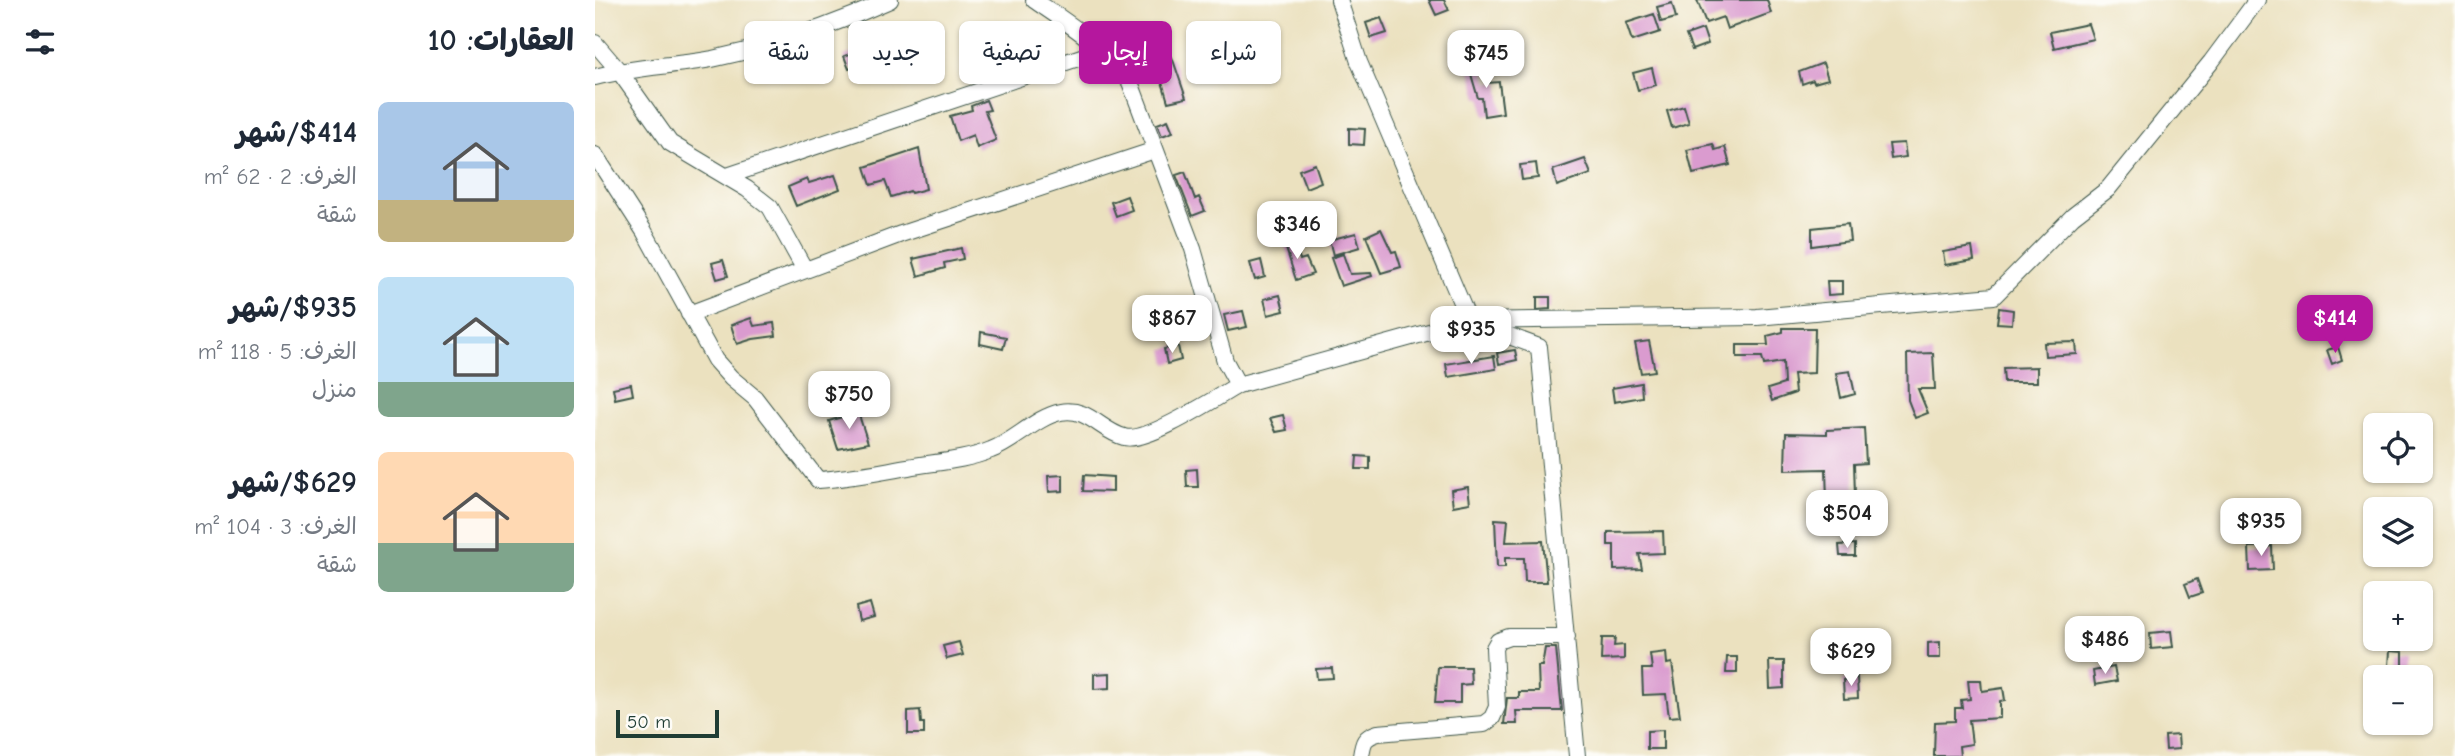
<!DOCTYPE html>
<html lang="ar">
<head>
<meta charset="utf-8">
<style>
	body { margin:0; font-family:"Comic Neue","Playpen Sans Arabic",sans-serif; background:#f2f2f3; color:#1f2937; direction:rtl; height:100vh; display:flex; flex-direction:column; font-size:26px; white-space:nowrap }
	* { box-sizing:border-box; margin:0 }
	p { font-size:23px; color:#747a83 }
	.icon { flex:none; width:38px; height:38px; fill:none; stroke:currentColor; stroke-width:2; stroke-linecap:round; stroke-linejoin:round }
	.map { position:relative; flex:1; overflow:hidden; direction:ltr }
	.drawer { display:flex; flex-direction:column; background:#fff; width:595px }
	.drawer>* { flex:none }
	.top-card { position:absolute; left:21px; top:21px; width:665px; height:63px; direction:rtl; display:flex; gap:14px }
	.controls { position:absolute; left:1768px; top:413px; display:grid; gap:14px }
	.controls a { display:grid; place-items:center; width:70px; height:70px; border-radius:10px; background:#fff; box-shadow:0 2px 5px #0004; font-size:35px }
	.scale { position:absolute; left:21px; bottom:18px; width:103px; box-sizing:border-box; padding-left:7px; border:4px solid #1f3d34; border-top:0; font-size:19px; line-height:24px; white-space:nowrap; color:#1f3d34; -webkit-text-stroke:5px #fdfcf7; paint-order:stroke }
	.price { position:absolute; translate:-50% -60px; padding:0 16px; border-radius:14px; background:#fff; color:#222; font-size:23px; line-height:46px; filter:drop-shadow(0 2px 4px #0008) }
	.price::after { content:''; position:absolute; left:50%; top:42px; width:21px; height:16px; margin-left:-10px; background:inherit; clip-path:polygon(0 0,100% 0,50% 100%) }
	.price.selected { background:#b5179e; color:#fff }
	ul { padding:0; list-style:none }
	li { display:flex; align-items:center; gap:21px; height:175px; padding:0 21px }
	li span { display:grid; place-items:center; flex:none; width:196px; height:140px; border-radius:10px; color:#555 }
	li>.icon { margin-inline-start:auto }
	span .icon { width:84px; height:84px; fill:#fffc; stroke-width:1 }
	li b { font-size:30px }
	h2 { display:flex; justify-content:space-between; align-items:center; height:84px; padding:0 21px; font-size:30px }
	.chip { padding:0 24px; border-radius:10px; background:#fff; box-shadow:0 2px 5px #0004; font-size:24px; line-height:63px }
	.chip.selected { background:#b5179e; color:#fff }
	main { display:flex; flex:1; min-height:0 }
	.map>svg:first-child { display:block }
</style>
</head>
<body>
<main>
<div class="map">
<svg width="1860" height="756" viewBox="0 0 1860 756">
	<rect width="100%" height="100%" fill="#fdfcf7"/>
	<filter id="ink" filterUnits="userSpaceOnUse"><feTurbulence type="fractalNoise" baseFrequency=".0143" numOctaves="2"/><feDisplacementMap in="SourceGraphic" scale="14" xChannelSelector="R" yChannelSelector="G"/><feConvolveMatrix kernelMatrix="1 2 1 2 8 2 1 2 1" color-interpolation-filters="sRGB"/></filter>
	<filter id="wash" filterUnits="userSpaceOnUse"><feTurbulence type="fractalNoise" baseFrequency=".00686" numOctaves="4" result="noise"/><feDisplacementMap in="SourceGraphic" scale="28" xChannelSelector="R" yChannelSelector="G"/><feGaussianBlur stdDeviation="1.57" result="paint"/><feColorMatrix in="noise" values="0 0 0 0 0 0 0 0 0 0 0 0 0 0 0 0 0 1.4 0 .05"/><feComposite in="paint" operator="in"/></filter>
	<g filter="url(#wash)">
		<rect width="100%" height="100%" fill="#ebe1bf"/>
		<g id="blocks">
			<path fill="#da9bcf" d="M 834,0 L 849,0 L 854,10 L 841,15 Z
				M 1102,0 L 1172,0 L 1176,13 L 1132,29 L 1128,17 L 1111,23 Z
				M 1077,3 L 1081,18 L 1066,22 L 1062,7 Z
				M 1059,14 L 1065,32 L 1037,41 L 1031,23 Z
				M 786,18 L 792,33 L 776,38 L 771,23 Z
				M 1493,24 L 1498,39 L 1459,48 L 1455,32 Z
				M 1108,29 L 1113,44 L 1097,50 L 1091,35 Z
				M 263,51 L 267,65 L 254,69 L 249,56 Z
				M 577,57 L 591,98 L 573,102 L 561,61 Z
				M 885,60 L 893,83 L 904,82 L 908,113 L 889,116 L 887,98 L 883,98 L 873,64 Z
				M 1228,63 L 1233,79 L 1219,83 L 1218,80 L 1207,84 L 1204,72 Z
				M 1057,68 L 1061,85 L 1043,90 L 1038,73 Z
				M 391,100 L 395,110 L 390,111 L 401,140 L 382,148 L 378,135 L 363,141 L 355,116 L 377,110 L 376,106 Z
				M 1089,106 L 1094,123 L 1077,128 L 1072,111 Z
				M 573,120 L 578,132 L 567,136 L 562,124 Z
				M 754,128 L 770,129 L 769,145 L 754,144 Z
				M 1309,143 L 1311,157 L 1296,159 L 1294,144 Z
				M 1118,144 L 1120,150 L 1130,147 L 1135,165 L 1098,174 L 1092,150 Z
				M 324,149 L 331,189 L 316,193 L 315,191 L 296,197 L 290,181 L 276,185 L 270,167 Z
				M 990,159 L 996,174 L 962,186 L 958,170 Z
				M 941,163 L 943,178 L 927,180 L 925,165 Z
				M 720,164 L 726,182 L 711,188 L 704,170 Z
				M 590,172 L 600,199 L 604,197 L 610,211 L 597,216 L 581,175 Z
				M 240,175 L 245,189 L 201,206 L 193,187 L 212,179 L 214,183 Z
				M 532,196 L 537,210 L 521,216 L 516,202 Z
				M 1253,224 L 1255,241 L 1217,246 L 1217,228 Z
				M 786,229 L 797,252 L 801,251 L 806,267 L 786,273 L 771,236 Z
				M 761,233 L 765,247 L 738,255 L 734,240 Z
				M 699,239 L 705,260 L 711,258 L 718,274 L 701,280 L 689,242 Z
				M 1377,247 L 1379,260 L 1350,265 L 1348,252 Z
				M 366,248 L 368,259 L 349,263 L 350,268 L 323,276 L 318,259 Z
				M 748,254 L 755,274 L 776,273 L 777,276 L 746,286 L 736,258 Z
				M 128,260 L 133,276 L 122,279 L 117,263 Z
				M 666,260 L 670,277 L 660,280 L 655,263 Z
				M 1232,281 L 1247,281 L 1247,294 L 1233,295 Z
				M 685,295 L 689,311 L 673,315 L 669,299 Z
				M 942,297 L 955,297 L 955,309 L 942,310 Z
				M 1404,308 L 1418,310 L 1417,324 L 1402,323 Z
				M 648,311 L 652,327 L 633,331 L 629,315 Z
				M 156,318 L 159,326 L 179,323 L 181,336 L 158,339 L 142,344 L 136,325 Z
				M 1188,328 L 1220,328 L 1219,373 L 1198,374 L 1200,393 L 1177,401 L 1173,389 L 1189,384 L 1188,362 L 1169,365 L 1167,357 L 1142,357 L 1142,345 L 1173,345 L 1172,336 L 1188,332 Z
				M 386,332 L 411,337 L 408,349 L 385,344 Z
				M 1054,341 L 1060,371 L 1046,373 L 1040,343 Z
				M 1481,342 L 1482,354 L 1450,356 L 1449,343 Z
				M 583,346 L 586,360 L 572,364 L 569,349 Z
				M 1743,347 L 1747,360 L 1737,364 L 1732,350 Z
				M 920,350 L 922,360 L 904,364 L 902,353 Z
				M 1338,353 L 1340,389 L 1323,389 L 1333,413 L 1320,418 L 1313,400 L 1312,354 Z
				M 899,356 L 901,369 L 853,377 L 851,364 Z
				M 1442,367 L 1442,382 L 1409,382 L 1408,368 Z
				M 1255,371 L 1260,394 L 1246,398 L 1241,373 Z
				M 1046,383 L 1047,397 L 1019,402 L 1017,388 Z
				M 36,384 L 38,395 L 20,399 L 18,388 Z
				M 263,412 L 273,443 L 243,449 L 234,421 Z
				M 688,415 L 692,430 L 681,432 L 675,418 Z
				M 1269,428 L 1271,463 L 1259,464 L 1260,495 L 1242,496 L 1241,528 L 1222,527 L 1221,502 L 1232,501 L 1231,469 L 1190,470 L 1191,433 L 1232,434 L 1232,430 Z
				M 762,456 L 775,457 L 775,469 L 761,469 Z
				M 602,469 L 603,487 L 592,487 L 591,470 Z
				M 468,475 L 468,491 L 454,492 L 453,476 Z
				M 489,475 L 518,477 L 518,492 L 488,491 Z
				M 873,487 L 875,503 L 858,506 L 856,490 Z
				M 1268,500 L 1284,500 L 1284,515 L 1267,515 Z
				M 900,519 L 913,520 L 911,542 L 948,541 L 952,582 L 930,582 L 929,558 L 910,558 L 910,567 L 902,567 Z
				M 1068,531 L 1069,553 L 1044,554 L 1047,569 L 1019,570 L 1019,545 L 1013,545 L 1013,532 Z
				M 1260,544 L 1260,556 L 1245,556 L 1244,545 Z
				M 1677,546 L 1678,570 L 1655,571 L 1654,547 Z
				M 1602,579 L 1607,593 L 1595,597 L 1590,584 Z
				M 275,603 L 279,617 L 264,621 L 261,607 Z
				M 1576,631 L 1578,647 L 1556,649 L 1555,633 Z
				M 1007,638 L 1020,638 L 1019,646 L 1029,645 L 1029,659 L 1006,660 Z
				M 364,642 L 368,655 L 352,659 L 348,646 Z
				M 1345,642 L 1345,658 L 1333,658 L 1333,643 Z
				M 950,648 L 961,648 L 967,711 L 921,711 L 922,724 L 909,724 L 912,698 L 924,698 L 924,692 L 944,692 L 943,666 L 947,666 Z
				M 1795,651 L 1808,652 L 1808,667 L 1794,666 Z
				M 1071,652 L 1072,664 L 1077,663 L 1085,716 L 1074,717 L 1071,694 L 1048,695 L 1047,669 L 1057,669 L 1055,654 Z
				M 1132,657 L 1142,657 L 1142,673 L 1131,673 Z
				M 1174,661 L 1189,661 L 1189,688 L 1175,689 Z
				M 843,667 L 875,667 L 876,684 L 865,685 L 865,703 L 840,703 Z
				M 1519,667 L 1522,681 L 1500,685 L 1498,671 Z
				M 737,668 L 738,678 L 722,679 L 721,669 Z
				M 515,673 L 515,688 L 499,689 L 499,674 Z
				M 1262,677 L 1263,698 L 1249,699 L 1248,680 Z
				M 1373,680 L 1386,680 L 1387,691 L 1408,688 L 1410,700 L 1405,701 L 1405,718 L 1374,720 L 1377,744 L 1364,746 L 1365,756 L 1339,756 L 1340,722 L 1360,721 L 1360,708 L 1367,708 L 1366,700 L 1375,699 Z
				M 325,710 L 326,723 L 329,723 L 329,734 L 313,734 L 313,711 Z
				M 1068,730 L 1068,749 L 1052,749 L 1052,731 Z
				M 1583,735 L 1584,749 L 1571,750 L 1570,736 Z"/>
		</g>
	</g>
	<g filter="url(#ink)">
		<use href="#blocks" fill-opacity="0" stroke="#3e5649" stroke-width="2"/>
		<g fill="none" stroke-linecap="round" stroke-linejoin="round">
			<g stroke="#3e5649" stroke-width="18">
				<path id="street" d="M 439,0 C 477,26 507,44 535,82 L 598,249 L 630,361 L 643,385 L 874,321 L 1162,317 L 1399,296 L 1478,216 L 1513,189 L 1616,62 L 1662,0
					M 744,0 L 764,62 L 874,321 L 944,347 L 982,756
					M 0,43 L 24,71 L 75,143 L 152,189 L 175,207 L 210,270
					M 0,77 C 38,67 78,66 117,59 C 179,46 237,26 295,0
					M 0,155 L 49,231 L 120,360 L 136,378 L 160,398 L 223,480 C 254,478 283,472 313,467 C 341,462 369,461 396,450 C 420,441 441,417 466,412 C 493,407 506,431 529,437 C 551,444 621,398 643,385
					M 132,176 L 507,50
					M 94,314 L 306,234 L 560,150
					M 766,756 C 768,742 769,737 783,733 L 889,724 L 897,718 L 902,707 L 899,648 L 903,641 L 914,637 L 972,637"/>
			</g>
			<use href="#street" stroke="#fff" stroke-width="16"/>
		</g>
	</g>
</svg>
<div class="controls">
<a><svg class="icon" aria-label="locate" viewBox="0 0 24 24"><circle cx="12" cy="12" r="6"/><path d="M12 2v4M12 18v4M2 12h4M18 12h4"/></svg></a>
<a><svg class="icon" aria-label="layers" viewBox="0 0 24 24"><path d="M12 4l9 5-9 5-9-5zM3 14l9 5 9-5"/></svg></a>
<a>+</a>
<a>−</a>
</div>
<div class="scale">50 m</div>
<b class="price" style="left:891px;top:90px">$745</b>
<b class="price" style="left:702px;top:261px">$346</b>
<b class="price" style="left:577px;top:355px">$867</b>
<b class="price selected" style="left:1740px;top:355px">$414</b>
<b class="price" style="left:876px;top:366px">$935</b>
<b class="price" style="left:254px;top:431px">$750</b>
<b class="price" style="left:1252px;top:550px">$504</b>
<b class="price" style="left:1666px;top:558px">$935</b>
<b class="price" style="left:1510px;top:676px">$486</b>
<b class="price" style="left:1256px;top:688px">$629</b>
<div class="top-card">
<a class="chip">شراء</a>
<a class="chip selected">إيجار</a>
<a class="chip">تصفية</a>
<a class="chip">جديد</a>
<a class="chip">شقة</a>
</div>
</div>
<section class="drawer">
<h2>العقارات: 10<svg class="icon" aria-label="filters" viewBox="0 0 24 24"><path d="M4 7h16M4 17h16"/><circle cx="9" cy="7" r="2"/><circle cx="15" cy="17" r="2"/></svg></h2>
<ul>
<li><span style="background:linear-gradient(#a9c7e8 70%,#c2b280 0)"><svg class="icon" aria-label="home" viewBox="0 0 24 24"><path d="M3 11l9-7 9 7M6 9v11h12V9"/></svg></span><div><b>$414/شهر</b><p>الغرف: 2 · 62 m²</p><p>شقة</p></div></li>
<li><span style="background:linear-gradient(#bfe0f5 75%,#7fa58c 0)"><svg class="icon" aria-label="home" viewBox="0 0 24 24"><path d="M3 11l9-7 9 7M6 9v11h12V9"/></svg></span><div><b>$935/شهر</b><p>الغرف: 5 · 118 m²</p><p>منزل</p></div></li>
<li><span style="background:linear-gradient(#ffd9b3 65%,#7fa58c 0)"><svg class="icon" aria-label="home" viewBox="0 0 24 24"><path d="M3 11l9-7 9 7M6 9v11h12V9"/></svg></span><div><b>$629/شهر</b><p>الغرف: 3 · 104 m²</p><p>شقة</p></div></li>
</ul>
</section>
</main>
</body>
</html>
